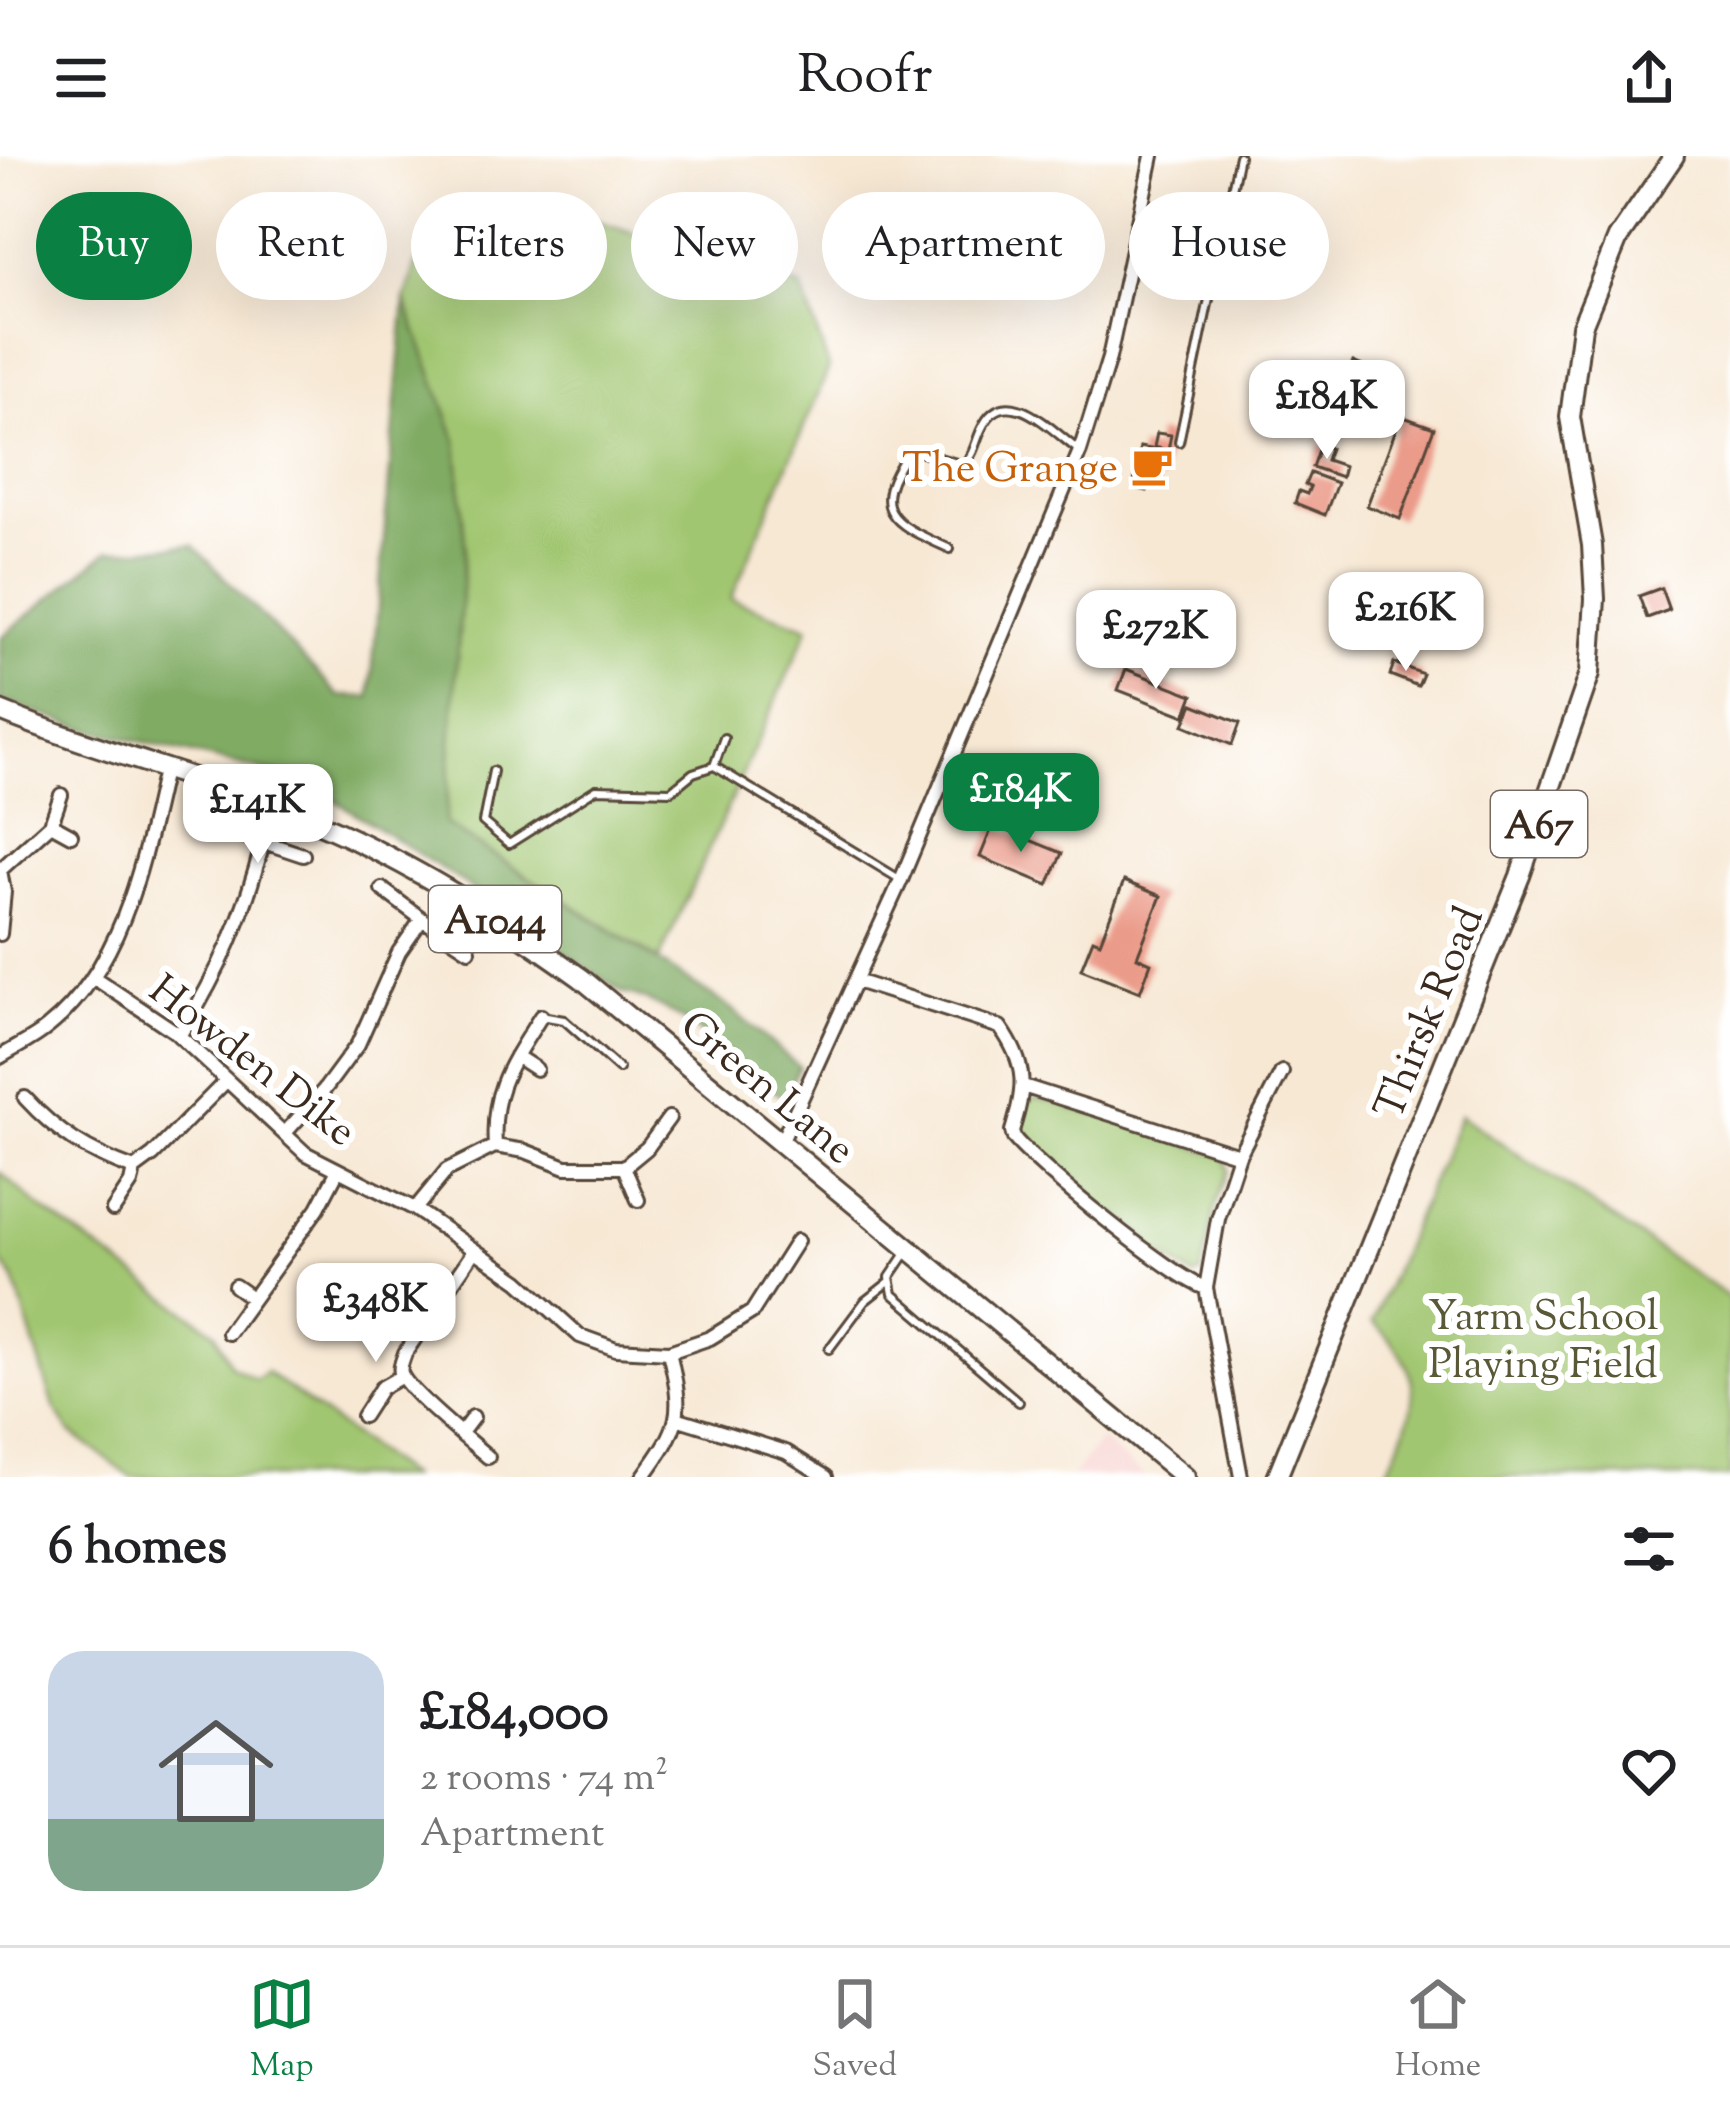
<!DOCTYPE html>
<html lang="en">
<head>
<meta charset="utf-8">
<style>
	body { margin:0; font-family:"Sorts Mill Goudy",serif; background:#f6f6f6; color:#202124; height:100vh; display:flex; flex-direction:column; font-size:45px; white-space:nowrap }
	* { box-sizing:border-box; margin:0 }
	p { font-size:39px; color:#757577 }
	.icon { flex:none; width:66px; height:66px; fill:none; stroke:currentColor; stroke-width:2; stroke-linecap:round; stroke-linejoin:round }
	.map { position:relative; height:1321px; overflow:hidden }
	.drawer { display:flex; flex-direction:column; background:#fff; flex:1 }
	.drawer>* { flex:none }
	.top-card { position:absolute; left:36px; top:36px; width:1659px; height:108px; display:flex; gap:24px }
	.price { position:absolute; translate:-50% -102px; padding:0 27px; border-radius:24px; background:#fff; color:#222; font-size:39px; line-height:78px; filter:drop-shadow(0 3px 6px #0008) }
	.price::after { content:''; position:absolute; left:50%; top:72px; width:36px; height:27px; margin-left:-18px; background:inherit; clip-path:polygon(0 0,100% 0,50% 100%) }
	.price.selected { background:#0b8043; color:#fff }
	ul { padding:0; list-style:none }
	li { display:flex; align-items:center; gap:36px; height:300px; padding:0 48px }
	li span { display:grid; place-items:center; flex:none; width:336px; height:240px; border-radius:36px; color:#555 }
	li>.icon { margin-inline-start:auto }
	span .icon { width:144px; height:144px; fill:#fffc; stroke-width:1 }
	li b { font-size:51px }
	h2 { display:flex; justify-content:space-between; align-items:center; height:144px; padding:0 48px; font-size:51px }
	.tag { padding:0 42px; border-radius:54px; background:#fff; box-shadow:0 12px 48px #0002; font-size:42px; line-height:108px }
	.tag.selected { background:#0b8043; color:#fff }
	header { display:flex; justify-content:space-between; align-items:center; height:156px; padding:0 48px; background:#fff; font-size:54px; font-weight:600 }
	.tab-bar { display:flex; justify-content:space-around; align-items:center; height:168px; border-top:3px solid #e0e0e0; background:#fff; font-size:33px; color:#757577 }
	.tab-bar a { display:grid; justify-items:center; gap:6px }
	.tab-bar .selected { color:#0b8043 }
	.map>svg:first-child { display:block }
</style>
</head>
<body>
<header><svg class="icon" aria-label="menu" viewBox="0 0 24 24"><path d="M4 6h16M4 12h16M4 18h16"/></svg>Roofr<svg class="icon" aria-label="share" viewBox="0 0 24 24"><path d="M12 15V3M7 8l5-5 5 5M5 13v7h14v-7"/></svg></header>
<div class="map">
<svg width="1730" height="1321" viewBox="0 0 1730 1321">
	<rect width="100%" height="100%" fill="#fff"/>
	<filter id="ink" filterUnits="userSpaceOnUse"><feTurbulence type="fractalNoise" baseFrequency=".00833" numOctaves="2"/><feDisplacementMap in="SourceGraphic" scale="24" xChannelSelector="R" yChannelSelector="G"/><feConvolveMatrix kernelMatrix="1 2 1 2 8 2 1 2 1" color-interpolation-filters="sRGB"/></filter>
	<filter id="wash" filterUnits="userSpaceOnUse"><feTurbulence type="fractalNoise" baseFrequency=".004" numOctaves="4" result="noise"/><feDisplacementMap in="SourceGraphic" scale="48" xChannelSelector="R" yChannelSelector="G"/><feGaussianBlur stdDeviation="2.7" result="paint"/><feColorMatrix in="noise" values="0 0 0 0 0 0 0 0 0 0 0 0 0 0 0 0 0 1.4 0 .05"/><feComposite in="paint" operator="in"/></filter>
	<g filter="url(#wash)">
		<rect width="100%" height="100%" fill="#f7e8d4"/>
		<path fill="#f7d0ce" d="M 1101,1284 L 1145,1321 L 1071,1321 Z"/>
		<path fill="#a1c671" stroke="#6e7848" stroke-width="3" d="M 549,49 L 802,132 L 829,212 L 731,443 L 809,471 L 659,804 L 445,668 L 465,390 L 457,286 L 405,144 L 428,70 L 529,110 Z
			M 1035,942 L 1065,948 L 1069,953 L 1104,960 L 1225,1001 L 1229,1015 L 1216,1048 L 1201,1118 L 1193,1121 L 1150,1090 L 1149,1083 L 1117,1057 L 1111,1058 L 1049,1002 L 1043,1002 C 1017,979 1017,980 1027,947 Z
			M 1460,959 L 1730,1142 L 1730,1321 L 1385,1321 C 1413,1255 1435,1222 1372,1166 Z
			M 0,1016 L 38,1050 L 215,1176 L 231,1210 L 256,1224 L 266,1216 L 409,1321 L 131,1321 L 69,1275 L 54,1251 L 14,1123 L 0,1104 Z"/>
		<path fill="#80ab63" stroke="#5e6a40" stroke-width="3" d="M 405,144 L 457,286 L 465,390 L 445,668 L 729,851 L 799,911 L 784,943 C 746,912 669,844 623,837 L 453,720 L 303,624 L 79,571 L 0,544 L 0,482 L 108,395 L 193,389 L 339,540 L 370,541 Z"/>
		<g id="blocks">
			<path fill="#eb9b8a" d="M 1353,206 L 1381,218 L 1363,260 L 1335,248 Z
				M 1401,260 L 1434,272 L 1400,363 L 1367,350 Z
				M 1157,277 L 1171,279 L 1168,294 L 1154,291 Z
				M 1320,288 L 1330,292 L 1326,304 L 1344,310 L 1341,321 L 1312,311 Z
				M 1140,291 L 1167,296 L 1162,325 L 1149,323 L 1147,335 L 1133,332 Z
				M 1310,317 L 1337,327 L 1325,359 L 1295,347 L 1299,335 L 1307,338 L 1310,331 L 1305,329 Z
				M 1661,432 L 1669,454 L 1647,462 L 1639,440 Z
				M 1394,507 L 1423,518 L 1418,530 L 1390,519 Z
				M 1126,513 L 1193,539 L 1185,560 L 1118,534 Z
				M 1193,548 L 1240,567 L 1232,589 L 1184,569 Z
				M 993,669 L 1062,697 L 1048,729 L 980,701 Z
				M 1124,725 L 1161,740 L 1137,801 L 1151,807 L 1140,836 L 1081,813 L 1093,783 L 1100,786 Z"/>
		</g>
	</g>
	<g filter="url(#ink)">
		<use href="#blocks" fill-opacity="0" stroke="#574639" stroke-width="3"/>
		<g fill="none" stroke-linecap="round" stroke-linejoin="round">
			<g stroke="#574639" stroke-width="12">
				<path id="lane" d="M 1179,286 L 1239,0
					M 950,393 C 898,369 864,358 909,296 L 916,295 L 963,309 C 974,299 975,287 981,274 C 1004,222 1050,273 1077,293
					M 714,610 L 724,582
					M 493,615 L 483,666 L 509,688 L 596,633 L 671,635 L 693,617 L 714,610 L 901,724
					M 948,621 L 998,640
					M 541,860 L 564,864 L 619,913
					M 907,1096 L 890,1121 L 893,1138 L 1019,1246
					M 829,1193 L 865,1145 L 889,1126"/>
			</g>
			<g stroke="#574639" stroke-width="18">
				<path id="street" d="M 51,668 L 71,679
					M 228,674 L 303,699
					M 0,714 L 51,668 L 61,639
					M 382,733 L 422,763
					M 0,778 L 4,736 L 0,714
					M 93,821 L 174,875 L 305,997 L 415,1053 L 519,1125 L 580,1180 L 616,1193 L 669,1196 L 710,1182 L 752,1156 L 797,1085
					M 856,825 L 1000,871 C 1028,910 1025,933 1012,975 L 1014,982 C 1038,1011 1174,1123 1206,1132 L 1218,1063 L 1239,999 L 1026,931
					M 179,880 C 219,818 245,758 263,686
					M 516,900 L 536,913
					M 0,901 C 16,891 34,883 48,871 C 125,809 144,701 165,610
					M 25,942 C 57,977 89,997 134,1013 L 153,999 L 226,925
					M 285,977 L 324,934 L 358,888 L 399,796 L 422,763 L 469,794
					M 781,987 L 901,724 L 1080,295 L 1109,202 L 1152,0
					M 495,990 C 491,932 512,907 541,860
					M 1239,999 L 1282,916
					M 624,1011 L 638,1044
					M 415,1053 L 447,1014 L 495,990 L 525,995 L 566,1011 L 624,1011 L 647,992 L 669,962
					M 113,1054 L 131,1027 L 134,1013
					M 474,1095 L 405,1197 C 403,1204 399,1210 401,1217 C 406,1234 472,1287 488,1301
					M 235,1130 L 252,1142
					M 1206,1132 L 1241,1321
					M 228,1177 L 318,1052 L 338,1014
					M 363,1260 L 381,1232 L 402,1220
					M 679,1263 L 786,1296 L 826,1321
					M 461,1277 L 473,1261
					M 643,1321 C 681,1269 684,1259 669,1196"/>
			</g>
			<g stroke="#574639" stroke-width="24">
				<path id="primary" d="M 0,555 C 105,598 216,624 320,668 C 413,708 499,763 581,822 L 1185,1321
					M 1277,1321 L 1520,720 L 1590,517 L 1595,443 L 1592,389 L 1570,261 L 1582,170 L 1618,82 L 1674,0"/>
			</g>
			<use href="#lane" stroke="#fff" stroke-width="6"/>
			<use href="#street" stroke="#fff" stroke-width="12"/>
			<use href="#primary" stroke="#fff" stroke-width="18"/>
		</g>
	</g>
	<defs>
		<g id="cafe-bare" transform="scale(3.24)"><path d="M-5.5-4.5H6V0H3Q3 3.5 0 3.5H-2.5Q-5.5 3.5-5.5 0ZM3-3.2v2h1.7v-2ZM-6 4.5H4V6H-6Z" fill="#e8710a" stroke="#fff" stroke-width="2.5" paint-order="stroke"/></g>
	</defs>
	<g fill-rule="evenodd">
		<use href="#cafe-bare" x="1152" y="310"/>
	</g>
	<g text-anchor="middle" stroke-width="12" stroke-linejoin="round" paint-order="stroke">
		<g fill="#fff" stroke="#766a62" stroke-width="3">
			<rect x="1491" y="635" width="96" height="66" rx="9"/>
			<rect x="429" y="730" width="132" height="66" rx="9"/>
		</g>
		<g font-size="39" font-weight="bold" fill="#3b2a1e">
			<text x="1539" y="682">A67</text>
			<text x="495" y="777">A1044</text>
		</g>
		<g font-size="42" fill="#c56008" stroke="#fff" text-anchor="end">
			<text x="1118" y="325">The Grange</text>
		</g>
		<g font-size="42" fill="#3b2a1e" stroke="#fff">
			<text transform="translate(1427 856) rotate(-68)" y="15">Thirsk Road</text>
			<text transform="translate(254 903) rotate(38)" y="15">Howden Dike</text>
			<text transform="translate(769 930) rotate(40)" y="15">Green Lane</text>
		</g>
		<g font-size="42" fill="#5a5937" stroke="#fff">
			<text x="1543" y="1173">Yarm School<tspan x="1543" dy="48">Playing Field</tspan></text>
		</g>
	</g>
</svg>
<b class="price" style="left:1327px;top:306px">£184K</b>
<b class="price" style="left:1406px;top:518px">£216K</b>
<b class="price" style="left:1156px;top:536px">£272K</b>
<b class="price selected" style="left:1021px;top:699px">£184K</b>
<b class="price" style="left:258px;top:710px">£141K</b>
<b class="price" style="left:376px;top:1209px">£348K</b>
<div class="top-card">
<a class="tag selected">Buy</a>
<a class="tag">Rent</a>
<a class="tag">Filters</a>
<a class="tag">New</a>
<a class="tag">Apartment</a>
<a class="tag">House</a>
</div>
</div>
<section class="drawer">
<h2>6 homes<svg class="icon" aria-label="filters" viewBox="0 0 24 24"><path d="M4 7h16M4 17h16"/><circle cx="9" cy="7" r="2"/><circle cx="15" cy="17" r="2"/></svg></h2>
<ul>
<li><span style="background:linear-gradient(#c9d6e8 70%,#7fa58c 0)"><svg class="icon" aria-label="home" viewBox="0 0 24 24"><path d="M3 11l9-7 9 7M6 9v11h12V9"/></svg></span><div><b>£184,000</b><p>2 rooms · 74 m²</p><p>Apartment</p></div><svg class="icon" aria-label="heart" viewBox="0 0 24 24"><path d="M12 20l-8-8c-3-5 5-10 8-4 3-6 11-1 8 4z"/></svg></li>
</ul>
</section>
<nav class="tab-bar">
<a class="selected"><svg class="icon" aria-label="map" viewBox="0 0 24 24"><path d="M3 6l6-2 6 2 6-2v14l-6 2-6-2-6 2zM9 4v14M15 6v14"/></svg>Map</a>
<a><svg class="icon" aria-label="saved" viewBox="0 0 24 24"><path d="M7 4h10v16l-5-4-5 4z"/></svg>Saved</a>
<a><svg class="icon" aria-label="home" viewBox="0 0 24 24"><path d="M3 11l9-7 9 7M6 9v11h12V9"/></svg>Home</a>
</nav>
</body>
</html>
